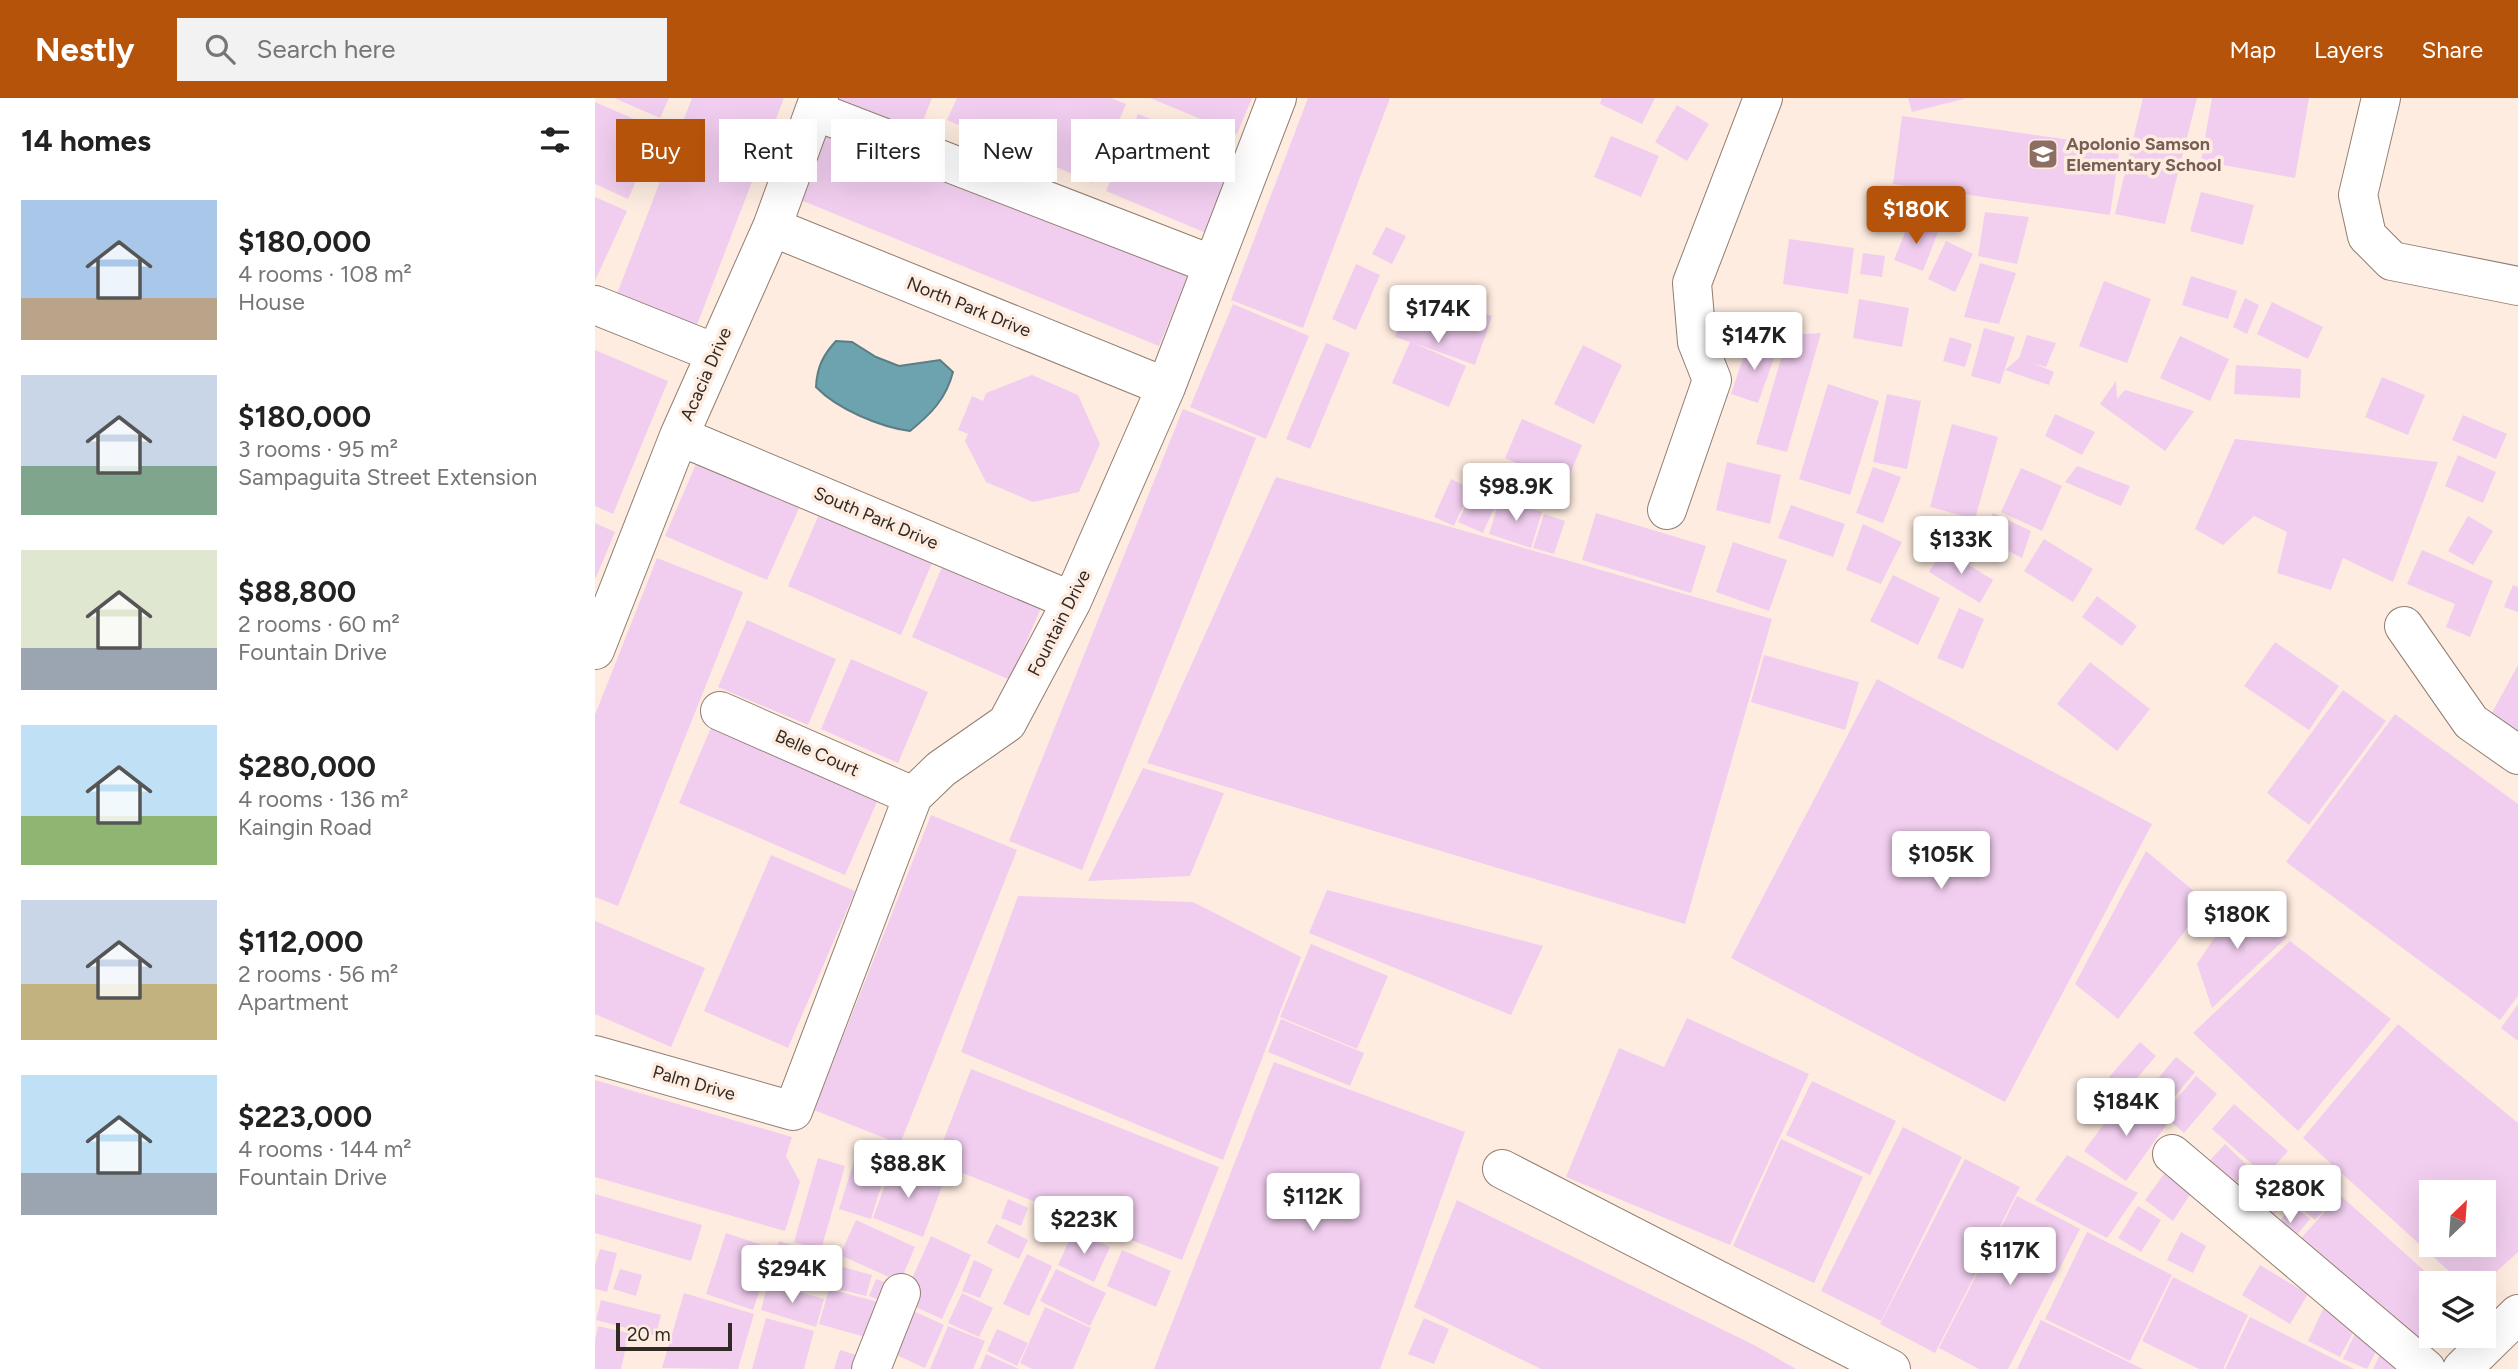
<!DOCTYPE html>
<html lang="en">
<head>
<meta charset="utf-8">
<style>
	body { margin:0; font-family:Figtree,sans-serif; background:#f2f2f2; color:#222; height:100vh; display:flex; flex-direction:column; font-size:26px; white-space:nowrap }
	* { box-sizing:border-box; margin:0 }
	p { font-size:23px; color:#767676 }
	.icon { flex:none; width:38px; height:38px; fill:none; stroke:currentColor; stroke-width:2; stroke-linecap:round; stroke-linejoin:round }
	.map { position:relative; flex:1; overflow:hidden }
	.drawer { display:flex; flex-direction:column; background:#fff; width:595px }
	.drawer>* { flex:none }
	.hud { position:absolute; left:21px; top:21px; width:665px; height:63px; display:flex; gap:14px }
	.needle { width:46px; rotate:25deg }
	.controls { position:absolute; left:1824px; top:1082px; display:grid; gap:14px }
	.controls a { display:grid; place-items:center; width:77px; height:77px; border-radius:0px; background:#fff; box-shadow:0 7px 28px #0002; font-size:35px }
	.scale { position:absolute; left:21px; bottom:18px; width:116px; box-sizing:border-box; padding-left:7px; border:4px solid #312923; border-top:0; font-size:19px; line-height:24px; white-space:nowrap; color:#312923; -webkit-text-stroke:5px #feece0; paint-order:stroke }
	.price { position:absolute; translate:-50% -60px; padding:0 16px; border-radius:7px; background:#fff; color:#222; font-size:23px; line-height:46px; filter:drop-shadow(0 2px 4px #0008) }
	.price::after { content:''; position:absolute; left:50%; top:42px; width:21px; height:16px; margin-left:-10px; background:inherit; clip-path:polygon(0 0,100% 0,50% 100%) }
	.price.current { background:#b45309; color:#fff }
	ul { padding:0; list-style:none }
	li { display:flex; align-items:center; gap:21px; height:175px; padding:0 21px }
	li span { display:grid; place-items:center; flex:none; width:196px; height:140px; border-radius:0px; color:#555 }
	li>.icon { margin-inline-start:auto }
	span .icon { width:84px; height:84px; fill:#fffc; stroke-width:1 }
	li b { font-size:30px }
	h2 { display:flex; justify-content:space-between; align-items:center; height:84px; padding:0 21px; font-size:30px }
	.tag { padding:0 24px; border-radius:0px; background:#fff; box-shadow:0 7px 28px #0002; font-size:24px; line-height:63px }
	.tag.current { background:#b45309; color:#fff }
	header { display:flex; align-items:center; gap:42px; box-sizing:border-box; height:98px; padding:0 35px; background:#b45309; color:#fff }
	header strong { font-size:33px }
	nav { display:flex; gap:38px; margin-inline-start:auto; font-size:24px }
	.search { width:490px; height:63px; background:#f2f2f2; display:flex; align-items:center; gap:18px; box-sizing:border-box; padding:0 24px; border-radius:0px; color:#767676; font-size:26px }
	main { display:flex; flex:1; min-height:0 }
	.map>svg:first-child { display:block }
</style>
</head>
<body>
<header>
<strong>Nestly</strong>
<div class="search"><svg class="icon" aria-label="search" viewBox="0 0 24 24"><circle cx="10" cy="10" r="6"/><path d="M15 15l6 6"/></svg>Search here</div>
<nav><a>Map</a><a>Layers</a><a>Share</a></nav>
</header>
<main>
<section class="drawer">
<h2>14 homes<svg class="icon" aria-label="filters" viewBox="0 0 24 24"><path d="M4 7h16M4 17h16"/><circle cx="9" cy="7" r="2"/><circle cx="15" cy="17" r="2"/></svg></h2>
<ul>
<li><span style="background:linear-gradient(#a9c7e8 70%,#b9a48a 0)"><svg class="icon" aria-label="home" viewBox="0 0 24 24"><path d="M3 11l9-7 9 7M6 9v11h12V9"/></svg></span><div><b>$180,000</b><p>4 rooms · 108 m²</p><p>House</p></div></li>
<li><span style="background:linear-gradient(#c9d6e8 65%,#7fa58c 0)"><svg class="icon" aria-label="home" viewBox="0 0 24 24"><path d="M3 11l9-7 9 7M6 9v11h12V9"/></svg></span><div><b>$180,000</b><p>3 rooms · 95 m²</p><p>Sampaguita Street Extension</p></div></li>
<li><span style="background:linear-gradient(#dfe7d0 70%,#9aa5b1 0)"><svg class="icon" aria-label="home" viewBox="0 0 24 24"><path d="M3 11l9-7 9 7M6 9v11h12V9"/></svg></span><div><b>$88,800</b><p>2 rooms · 60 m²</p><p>Fountain Drive</p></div></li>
<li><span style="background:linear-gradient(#bfe0f5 65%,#8fb573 0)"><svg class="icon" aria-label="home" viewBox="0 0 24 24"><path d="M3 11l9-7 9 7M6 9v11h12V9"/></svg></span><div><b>$280,000</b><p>4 rooms · 136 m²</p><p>Kaingin Road</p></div></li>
<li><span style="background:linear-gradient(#c9d6e8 60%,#c2b280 0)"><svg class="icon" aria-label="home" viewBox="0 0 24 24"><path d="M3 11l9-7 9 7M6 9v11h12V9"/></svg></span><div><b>$112,000</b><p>2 rooms · 56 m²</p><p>Apartment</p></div></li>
<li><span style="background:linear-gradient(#bfe0f5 70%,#9aa5b1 0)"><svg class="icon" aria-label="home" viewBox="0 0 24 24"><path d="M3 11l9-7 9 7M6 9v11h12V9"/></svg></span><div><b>$223,000</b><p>4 rooms · 144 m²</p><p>Fountain Drive</p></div></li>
</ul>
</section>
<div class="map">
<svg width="1923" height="1271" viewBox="0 0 1923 1271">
	<rect width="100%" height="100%" fill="#feece0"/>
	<path fill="#6da3ae" stroke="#5b7e84" stroke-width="2" d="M 241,243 L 257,244 L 281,259 L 304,268 L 345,262 L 358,274 C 351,301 336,316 315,333 C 285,329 242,311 221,289 C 222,269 228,257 241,243 Z"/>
	<path fill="#f1ceef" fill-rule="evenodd" d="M 19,0 L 74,0 L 65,20 Z
		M 97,0 L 189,0 L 102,227 L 22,196 Z
		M 244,0 L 337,0 L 321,40 L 241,9 Z
		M 362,0 L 516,0 L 531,6 L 498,85 L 352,22 Z
		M 555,0 L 657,0 L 642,36 Z
		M 713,0 L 795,0 L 708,230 L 636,202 Z
		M 1007,0 L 1060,0 L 1047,26 L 1005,6 Z
		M 1313,0 L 1369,0 L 1369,1 L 1317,14 Z
		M 1548,0 L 1602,0 L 1570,126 L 1520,116 Z
		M 1617,0 L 1714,0 L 1700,80 L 1606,63 Z
		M 0,4 L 64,32 L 33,101 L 0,86 Z
		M 1082,7 L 1114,26 L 1092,63 L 1060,44 Z
		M 543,16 L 643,57 L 611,135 L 511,93 Z
		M 1307,18 L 1525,49 L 1515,117 L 1298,86 Z
		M 233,30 L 593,177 L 564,248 L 203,101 Z
		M 1016,38 L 1064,58 L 1046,99 L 999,79 Z
		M 1606,94 L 1659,107 L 1648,147 L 1595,133 Z
		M 0,99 L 32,113 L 0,183 Z
		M 1315,104 L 1352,108 L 1351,124 L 1314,120 Z
		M 1390,114 L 1434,119 L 1422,166 L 1383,158 Z
		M 1315,122 L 1343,134 L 1328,173 L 1299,162 Z
		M 791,129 L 811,138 L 797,166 L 777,156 Z
		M 1194,141 L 1259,150 L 1253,196 L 1188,186 Z
		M 1351,143 L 1378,156 L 1360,194 L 1333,181 Z
		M 1268,155 L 1290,158 L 1287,179 L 1265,176 Z
		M 1385,165 L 1421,175 L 1404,226 L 1369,219 Z
		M 761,166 L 785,177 L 761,232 L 737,221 Z
		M 1596,178 L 1642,193 L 1633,221 L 1587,207 Z
		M 1509,183 L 1556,201 L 1532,265 L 1484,248 Z
		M 817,190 L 897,218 L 880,267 L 819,245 L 871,268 L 854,309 L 797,285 L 815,244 L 800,239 Z
		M 1650,200 L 1664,207 L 1652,236 L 1638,229 Z
		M 1264,201 L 1314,210 L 1307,249 L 1258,240 Z
		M 1677,204 L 1728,229 L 1713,261 L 1662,236 Z
		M 638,206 L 714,238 L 671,341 L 595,309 Z
		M 1389,230 L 1420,239 L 1405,286 L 1376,278 Z
		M 1226,235 L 1192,354 L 1161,346 L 1193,237 Z
		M 1432,237 L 1461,245 L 1451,269 L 1435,264 L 1459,274 L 1454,287 L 1410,272 L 1424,260 Z
		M 1585,238 L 1634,261 L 1615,303 L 1565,280 Z
		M 1355,239 L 1377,246 L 1370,269 L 1348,263 Z
		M 1154,242 L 1182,252 L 1163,305 L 1136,296 Z
		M 731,245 L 755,255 L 715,351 L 691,341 Z
		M 988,247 L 1027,267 L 999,326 L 959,306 Z
		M 0,252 L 73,283 L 18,416 L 0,408 Z
		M 1641,267 L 1706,271 L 1705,300 L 1639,296 Z
		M 437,277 L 483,297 L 505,346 L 484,394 L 438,404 L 391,384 L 370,343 L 373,336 L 363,332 L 377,298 L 388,303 L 391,295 Z
		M 1787,279 L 1830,297 L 1813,337 L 1770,319 Z
		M 1521,283 L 1522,301 L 1530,292 L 1599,313 L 1570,353 L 1505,306 Z
		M 1233,286 L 1284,303 L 1255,397 L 1204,381 Z
		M 1292,296 L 1326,303 L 1312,371 L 1278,364 Z
		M 588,311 L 661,340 L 487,772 L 414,743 Z
		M 1460,316 L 1500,334 L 1487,357 L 1450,338 Z
		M 1868,317 L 1912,336 L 1901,361 L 1857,342 Z
		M 927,321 L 987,347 L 971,386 L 910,360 Z
		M 1357,326 L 1403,339 L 1380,421 L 1335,409 Z
		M 1640,341 L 1843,364 L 1798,484 L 1748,460 L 1736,492 L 1682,475 L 1692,434 L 1659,418 L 1628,447 L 1600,431 Z
		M 1863,357 L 1901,374 L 1888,405 L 1850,388 Z
		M 1132,364 L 1186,377 L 1175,426 L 1121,412 Z
		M 101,366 L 204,410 L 172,482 L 70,438 Z
		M 1482,368 L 1535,388 L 1526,408 L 1470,384 Z
		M 1278,369 L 1306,379 L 1288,425 L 1261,415 Z
		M 1426,370 L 1467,388 L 1447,433 L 1406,414 Z
		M 681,379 L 1177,521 L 1090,826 L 552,665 Z
		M 856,381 L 876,391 L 859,428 L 839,419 Z
		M 878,392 L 902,403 L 888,435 L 863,424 Z
		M 905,401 L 947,414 L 936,450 L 894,436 Z
		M 1196,407 L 1250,426 L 1238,459 L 1183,440 Z
		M 225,414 L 338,463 L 306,537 L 193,488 Z
		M 1001,415 L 1111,448 L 1096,495 L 987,462 Z
		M 1398,415 L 1436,433 L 1427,460 L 1387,439 Z
		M 949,416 L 970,423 L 959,456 L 938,450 Z
		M 1873,418 L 1898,433 L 1878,467 L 1853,453 Z
		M 0,425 L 20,434 L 0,482 Z
		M 1268,426 L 1307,444 L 1286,486 L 1251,472 Z
		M 1449,441 L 1498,471 L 1478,504 L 1429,473 Z
		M 1138,444 L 1192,462 L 1174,513 L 1121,494 Z
		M 1348,451 L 1398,482 L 1385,505 L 1334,474 Z
		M 1827,452 L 1898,483 L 1875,539 L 1851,529 L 1860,506 L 1812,486 Z
		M 62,460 L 148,494 L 23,808 L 0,799 L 0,617 Z
		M 350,462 L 448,505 L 415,582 L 317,539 Z
		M 1298,477 L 1345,500 L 1323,547 L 1275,523 Z
		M 1918,487 L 1923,489 L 1923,514 L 1909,509 Z
		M 1502,498 L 1542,528 L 1527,548 L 1487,519 Z
		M 1364,510 L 1389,521 L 1368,571 L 1342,560 Z
		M 152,522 L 241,561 L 213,627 L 123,589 Z
		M 1680,544 L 1744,588 L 1714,632 L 1649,588 Z
		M 1169,557 L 1264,584 L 1250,632 L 1156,604 Z
		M 256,561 L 333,594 L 303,665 L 226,631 Z
		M 1495,564 L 1555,611 L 1522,653 L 1462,606 Z
		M 1923,567 L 1923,639 L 1893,622 Z
		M 1282,581 L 1557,726 L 1410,1004 L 1136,860 Z
		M 1748,592 L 1791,623 L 1714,727 L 1672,695 Z
		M 1800,616 L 1923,706 L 1923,898 L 1905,922 L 1691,764 Z
		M 118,625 L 285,697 L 250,777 L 84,705 Z
		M 548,670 L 629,695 L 595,778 L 493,783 Z
		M 336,717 L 422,752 L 305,1046 L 219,1012 Z
		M 1551,753 L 1612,804 L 1523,921 L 1480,886 Z
		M 176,757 L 260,793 L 193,950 L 109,913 Z
		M 732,792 L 948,848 L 916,917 L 714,835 Z
		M 423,798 L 598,804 L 706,859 L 628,1062 L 366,954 Z
		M 1644,802 L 1692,839 L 1617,910 L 1602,866 Z
		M 0,823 L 110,870 L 76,949 L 0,916 Z
		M 1695,843 L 1796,921 L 1703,1033 L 1598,935 Z
		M 716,846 L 793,878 L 762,951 L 685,919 Z
		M 1923,906 L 1923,943 L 1906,930 Z
		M 1092,920 L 1214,976 L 1135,1147 L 971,1079 L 1024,950 L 1069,969 Z
		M 686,921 L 769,955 L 755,988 L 673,954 Z
		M 1803,926 L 1923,1025 L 1923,1154 L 1888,1186 L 1867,1185 L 1708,1040 ZM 1836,1094 L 1888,1094 L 1888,1146 L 1836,1146 Z
		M 1545,944 L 1561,958 L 1530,994 L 1514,979 Z
		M 1581,959 L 1600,974 L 1569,1012 L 1550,996 Z
		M 679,964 L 870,1034 L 785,1271 L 559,1271 Z
		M 376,971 L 624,1069 L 587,1162 L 340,1064 Z
		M 1601,978 L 1622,996 L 1589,1035 L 1568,1017 Z
		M 0,982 L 197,1039 L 191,1058 L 205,1084 L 190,1133 L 0,1079 Z
		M 1217,983 L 1301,1023 L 1275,1077 L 1191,1037 Z
		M 1531,996 L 1572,1026 L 1531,1083 L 1489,1053 Z
		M 1639,1006 L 1693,1053 L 1671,1078 L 1617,1031 Z
		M 1308,1029 L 1367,1059 L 1286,1223 L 1226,1193 Z
		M 1186,1041 L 1268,1079 L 1219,1185 L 1138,1148 Z
		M 1630,1046 L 1655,1070 L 1631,1095 L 1606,1072 Z
		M 261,1057 L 293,1066 L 276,1121 L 244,1111 Z
		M 1472,1057 L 1543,1095 L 1512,1140 L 1440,1102 Z
		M 223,1060 L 250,1068 L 226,1152 L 199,1144 Z
		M 1370,1061 L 1425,1089 L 1340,1255 L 1285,1226 Z
		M 298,1065 L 349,1083 L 328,1139 L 278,1120 Z
		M 1659,1073 L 1692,1102 L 1674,1123 L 1641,1095 Z
		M 1569,1076 L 1596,1095 L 1578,1123 L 1550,1102 Z
		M 1724,1083 L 1742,1097 L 1720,1122 L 1703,1108 Z
		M 0,1096 L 107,1127 L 96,1163 L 0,1135 Z
		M 1745,1097 L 1843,1185 L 1836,1185 L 1836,1237 L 1826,1249 L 1698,1149 Z
		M 1422,1098 L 1485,1131 L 1413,1271 L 1384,1271 L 1344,1250 Z
		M 413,1101 L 433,1110 L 426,1128 L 406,1120 Z
		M 862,1102 L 1159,1247 L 1201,1271 L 946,1271 L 819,1209 Z
		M 1698,1107 L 1715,1121 L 1693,1148 L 1676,1133 Z
		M 1543,1108 L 1566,1122 L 1546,1154 L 1523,1140 Z
		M 261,1122 L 320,1149 L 305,1184 L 245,1157 Z
		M 401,1126 L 433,1142 L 424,1161 L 392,1145 Z
		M 479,1132 L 515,1149 L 499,1184 L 463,1167 Z
		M 1492,1134 L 1577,1177 L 1535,1263 L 1450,1221 Z
		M 1586,1134 L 1611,1148 L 1598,1175 L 1572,1162 Z
		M 131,1135 L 179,1151 L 158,1212 L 111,1196 Z
		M 336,1138 L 376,1157 L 347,1221 L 307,1203 Z
		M 184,1143 L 217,1154 L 205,1191 L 171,1181 Z
		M 5,1151 L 22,1155 L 12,1194 L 0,1191 L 0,1167 Z
		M 527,1152 L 576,1173 L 561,1209 L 512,1188 Z
		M 432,1156 L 457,1168 L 434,1218 L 408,1206 Z
		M 379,1162 L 398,1171 L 385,1200 L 367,1193 Z
		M 240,1167 L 277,1177 L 271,1198 L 235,1189 Z
		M 1665,1167 L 1713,1196 L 1695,1226 L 1647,1197 Z
		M 25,1171 L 47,1177 L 41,1198 L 18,1191 Z
		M 461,1171 L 511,1195 L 495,1228 L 445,1203 Z
		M 1578,1179 L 1653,1217 L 1628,1271 L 1604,1271 L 1547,1243 Z
		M 281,1181 L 298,1187 L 292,1205 L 274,1198 Z
		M 173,1185 L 229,1201 L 221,1229 L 166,1212 Z
		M 234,1191 L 291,1206 L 281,1242 L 224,1226 Z
		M 89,1195 L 159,1216 L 143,1271 L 67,1270 Z
		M 367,1195 L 398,1210 L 384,1239 L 353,1225 Z
		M 6,1202 L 66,1217 L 61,1238 L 1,1222 Z
		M 1730,1207 L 1761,1229 L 1745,1259 L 1713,1243 Z
		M 450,1209 L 496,1230 L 478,1271 L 437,1271 L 425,1265 Z
		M 314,1211 L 349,1227 L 330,1270 L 295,1254 Z
		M 1655,1219 L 1759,1271 L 1630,1271 Z
		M 171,1220 L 219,1233 L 209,1271 L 157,1271 Z
		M 829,1220 L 854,1231 L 839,1266 L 813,1256 Z
		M 1446,1222 L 1511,1253 L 1548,1271 L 1422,1271 Z
		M 3,1228 L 34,1235 L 26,1271 L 0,1271 L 0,1243 Z
		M 353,1228 L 390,1243 L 378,1271 L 335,1271 Z
		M 1763,1229 L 1785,1246 L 1772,1271 L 1748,1261 Z
		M 402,1231 L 433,1245 L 422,1268 L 392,1253 Z
		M 245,1252 L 271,1260 L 268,1271 L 239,1271 Z
		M 1787,1252 L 1804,1260 L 1799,1271 L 1778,1271 Z
		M 391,1256 L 424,1271 L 385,1271 Z"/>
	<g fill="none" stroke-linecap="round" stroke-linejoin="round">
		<g stroke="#927e70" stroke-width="40">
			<path id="minor" d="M 1786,0 L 1763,97 L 1772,138 L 1797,163 L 1923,188
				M 220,13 L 618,167
				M 177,129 L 571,289
				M 0,207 L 120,255
				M 84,338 L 477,503
				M 1072,412 L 1117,282 L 1102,244 L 1097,185 L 1168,0
				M 1809,528 L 1876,624 L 1923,657
				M 0,552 L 84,338 L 177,129 L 224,0
				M 125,613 L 318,698
				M 0,957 L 198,1013 L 318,698 L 346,671 L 412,625 L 477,503 L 571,289 L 682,0
				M 1577,1056 L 1831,1271
				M 907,1071 L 1296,1271
				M 276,1271 L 306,1195
				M 1867,1271 L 1923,1216"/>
		</g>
		<use href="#minor" stroke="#fff" stroke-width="38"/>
	</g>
	<defs>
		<g id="school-square" transform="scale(1.575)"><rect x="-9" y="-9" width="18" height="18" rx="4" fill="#8d6e63" stroke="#feece0"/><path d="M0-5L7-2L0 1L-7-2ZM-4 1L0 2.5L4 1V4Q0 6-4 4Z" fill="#fff"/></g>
	</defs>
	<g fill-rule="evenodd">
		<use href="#school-square" x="1448" y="56"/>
	</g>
	<g text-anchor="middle" stroke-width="7" stroke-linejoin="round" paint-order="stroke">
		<g font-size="18" font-weight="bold" fill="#785e54" stroke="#feece0" text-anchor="start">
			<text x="1471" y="52">Apolonio Samson<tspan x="1471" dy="21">Elementary School</tspan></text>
		</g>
		<g font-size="18" fill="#312923" stroke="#feece0">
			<text transform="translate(374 209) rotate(22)" y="6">North Park Drive</text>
			<text transform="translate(111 276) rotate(-66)" y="6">Acacia Drive</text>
			<text transform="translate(281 420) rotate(23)" y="6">South Park Drive</text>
			<text transform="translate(464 525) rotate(-63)" y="6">Fountain Drive</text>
			<text transform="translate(222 655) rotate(24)" y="6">Belle Court</text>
			<text transform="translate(99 985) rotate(16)" y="6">Palm Drive</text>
		</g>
	</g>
</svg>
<div class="controls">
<a><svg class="needle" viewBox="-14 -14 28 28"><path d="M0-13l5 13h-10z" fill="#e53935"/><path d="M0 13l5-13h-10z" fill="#767676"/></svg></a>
<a><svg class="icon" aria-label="layers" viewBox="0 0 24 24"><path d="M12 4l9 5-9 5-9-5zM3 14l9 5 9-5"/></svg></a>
</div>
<div class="scale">20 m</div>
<b class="price current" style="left:1321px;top:148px">$180K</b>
<b class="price" style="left:843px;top:247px">$174K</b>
<b class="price" style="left:1159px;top:274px">$147K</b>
<b class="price" style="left:921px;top:425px">$98.9K</b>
<b class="price" style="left:1366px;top:478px">$133K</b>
<b class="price" style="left:1346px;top:793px">$105K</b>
<b class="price" style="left:1642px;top:853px">$180K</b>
<b class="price" style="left:1531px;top:1040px">$184K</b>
<b class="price" style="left:313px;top:1102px">$88.8K</b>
<b class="price" style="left:1695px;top:1127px">$280K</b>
<b class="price" style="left:718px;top:1135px">$112K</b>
<b class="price" style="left:489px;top:1158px">$223K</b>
<b class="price" style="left:1415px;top:1189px">$117K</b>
<b class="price" style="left:197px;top:1207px">$294K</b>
<div class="hud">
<a class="tag current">Buy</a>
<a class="tag">Rent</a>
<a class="tag">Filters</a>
<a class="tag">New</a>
<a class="tag">Apartment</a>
</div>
</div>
</main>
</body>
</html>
